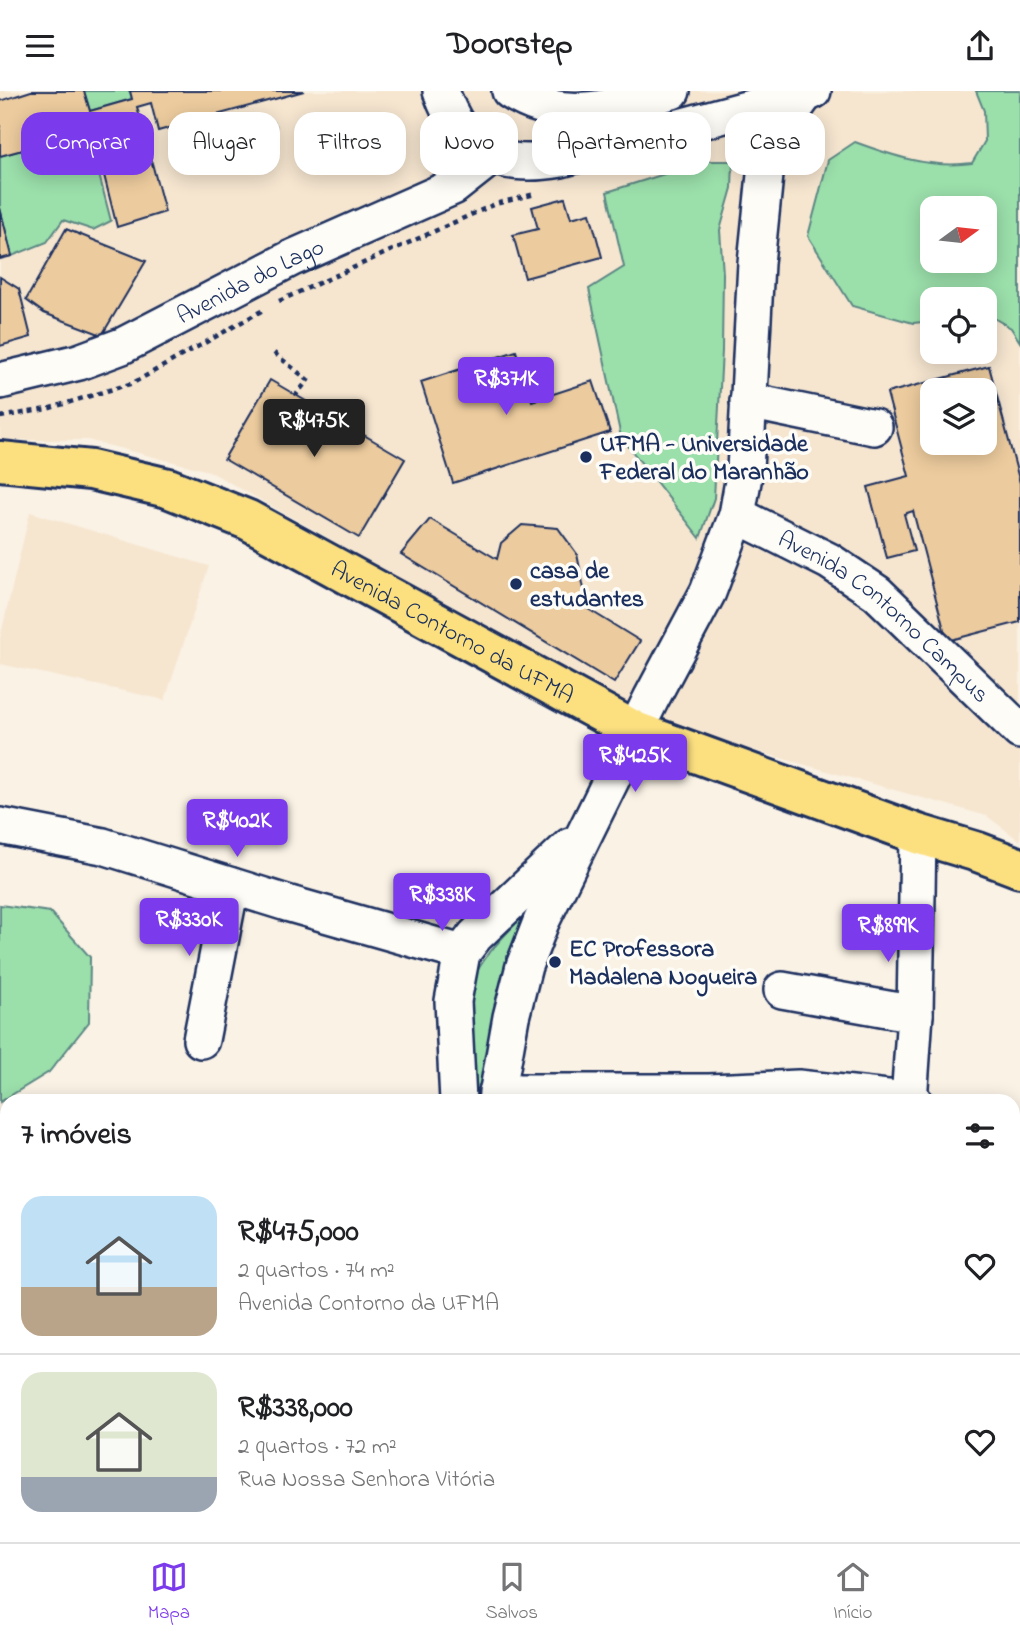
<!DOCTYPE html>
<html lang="pt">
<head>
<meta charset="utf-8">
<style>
	body { margin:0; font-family:"Indie Flower",sans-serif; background:#f2f2f2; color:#202124; height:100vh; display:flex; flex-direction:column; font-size:26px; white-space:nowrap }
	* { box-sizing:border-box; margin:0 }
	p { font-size:23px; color:#757577 }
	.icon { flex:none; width:38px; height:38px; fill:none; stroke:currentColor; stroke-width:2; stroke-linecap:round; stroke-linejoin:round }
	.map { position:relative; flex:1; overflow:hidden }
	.drawer { position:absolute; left:0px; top:1003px; width:1020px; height:450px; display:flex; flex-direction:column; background:#fff; border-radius:21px 21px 0 0; box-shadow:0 4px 18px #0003 }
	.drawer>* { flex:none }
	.top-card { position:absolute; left:21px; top:21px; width:978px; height:63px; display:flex; gap:14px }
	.needle { width:46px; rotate:75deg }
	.controls { position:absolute; left:920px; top:105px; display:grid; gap:14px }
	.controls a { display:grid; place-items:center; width:77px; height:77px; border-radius:14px; background:#fff; box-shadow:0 4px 18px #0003; font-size:35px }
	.price { position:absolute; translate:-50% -60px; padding:0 16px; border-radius:7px; background:#7c3aed; color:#fff; font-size:23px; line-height:46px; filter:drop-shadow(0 2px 4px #0008) }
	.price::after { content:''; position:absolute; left:50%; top:42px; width:21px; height:16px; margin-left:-10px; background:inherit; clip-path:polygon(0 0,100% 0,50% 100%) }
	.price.on { background:#222; color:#fff }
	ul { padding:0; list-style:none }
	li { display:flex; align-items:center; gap:21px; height:175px; padding:0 21px }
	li+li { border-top:2px solid #e0e0e0 }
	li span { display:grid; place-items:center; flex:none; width:196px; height:140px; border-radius:21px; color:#555 }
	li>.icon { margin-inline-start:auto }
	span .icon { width:84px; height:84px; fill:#fffc; stroke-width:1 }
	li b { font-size:30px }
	h2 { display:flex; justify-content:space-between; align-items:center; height:84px; padding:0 21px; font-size:30px }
	.chip { padding:0 24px; border-radius:21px; background:#fff; box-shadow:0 4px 18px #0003; font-size:24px; line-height:63px }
	.chip.on { background:#7c3aed; color:#fff }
	header { display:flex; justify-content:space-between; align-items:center; height:91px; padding:0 21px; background:#fff; font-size:32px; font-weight:700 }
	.tabs { display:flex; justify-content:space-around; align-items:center; height:98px; border-top:2px solid #e0e0e0; background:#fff; font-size:19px; color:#757577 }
	.tabs a { display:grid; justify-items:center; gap:4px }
	.tabs .on { color:#7c3aed }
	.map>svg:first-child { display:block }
</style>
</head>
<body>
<header><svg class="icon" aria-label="menu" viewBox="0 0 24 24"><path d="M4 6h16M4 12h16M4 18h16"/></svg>Doorstep<svg class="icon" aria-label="share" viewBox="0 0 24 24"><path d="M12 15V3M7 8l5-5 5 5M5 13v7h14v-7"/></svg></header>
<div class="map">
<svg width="1020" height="1451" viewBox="0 0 1020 1451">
	<rect width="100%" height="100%" fill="#faf2e5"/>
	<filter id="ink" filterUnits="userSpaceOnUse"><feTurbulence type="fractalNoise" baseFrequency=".0143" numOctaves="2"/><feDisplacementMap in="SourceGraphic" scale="14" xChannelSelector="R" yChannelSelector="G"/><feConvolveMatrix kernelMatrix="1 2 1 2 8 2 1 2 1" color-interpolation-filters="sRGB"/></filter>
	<g filter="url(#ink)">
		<path fill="#f6e6d0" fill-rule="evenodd" d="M 0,0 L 1020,0 L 1020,750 L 987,725 L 656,632 L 209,380 L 87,349 L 0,349 ZM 933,117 L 985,117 L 985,170 L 933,170 ZM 933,208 L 985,208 L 985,261 L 933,261 ZM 933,299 L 985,299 L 985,352 L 933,352 Z
			M 30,421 L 209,475 L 165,609 L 0,573 L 0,547 Z"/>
		<path fill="#9bdfab" stroke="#5b8784" stroke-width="2" fill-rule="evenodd" d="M 84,0 L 130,0 L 132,8 L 90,20 Z
			M 976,0 L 1020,0 L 1020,251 L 1011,237 L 985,222 L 985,208 L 933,208 L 933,230 L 913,232 L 852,215 L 808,145 L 828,69 L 855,51 C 893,65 931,78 972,72 L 985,50 L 984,20 ZM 933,117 L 985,117 L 985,170 L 933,170 Z
			M 88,41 L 111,130 L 93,139 L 63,129 L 47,151 L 12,165 L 0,117 L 0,65 Z
			M 706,70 L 733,70 L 732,97 L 720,139 L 723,183 L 722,260 L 714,407 L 700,447 L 621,346 L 589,198 L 624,176 L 607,101 Z
			M 0,814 L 50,821 L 90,866 L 89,931 L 49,981 L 0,1011 Z
			M 522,826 L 488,1010 L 467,1010 C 466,974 461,924 472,891 C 481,867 505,844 522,826 Z"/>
		<path fill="#eccb9e" stroke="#1b2f5e" stroke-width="2" fill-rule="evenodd" d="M 31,0 L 84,0 L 90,20 L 132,8 L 130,0 L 304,0 L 158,40 L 151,12 L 137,16 L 165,121 L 117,136 L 93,40 L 0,65 L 0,10 Z
			M 565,107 L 571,127 L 590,122 L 602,166 L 525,187 L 513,144 L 538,138 L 532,116 Z
			M 0,117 L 12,165 L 0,168 Z
			M 66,138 L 146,170 L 102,244 L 44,222 L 26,209 Z
			M 0,186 L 19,198 L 31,246 L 0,255 Z
			M 516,260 L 532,310 L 593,290 L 610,341 L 453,392 L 421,291 Z
			M 989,275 L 1020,392 L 1020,531 L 947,550 L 913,420 L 904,423 L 914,460 L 887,467 L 868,396 L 909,385 L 887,302 ZM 933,299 L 985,299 L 985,352 L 933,352 Z
			M 270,289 L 405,368 L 359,447 L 224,368 Z
			M 430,428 L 497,468 L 501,452 L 522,434 L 558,437 L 577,463 L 588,518 L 640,550 L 614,592 L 401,463 Z"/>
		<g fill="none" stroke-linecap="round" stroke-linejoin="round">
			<g stroke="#1b2f5e" stroke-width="40">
				<g id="minor">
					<path d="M 441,0 C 463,63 498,79 561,68 L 813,0"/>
					<path d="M 510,0 C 563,35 616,15 672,0"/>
					<path id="s1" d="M 0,290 L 79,271 L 122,255 L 292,167 L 453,96 L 491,66"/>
					<path d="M 748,310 L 874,336"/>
					<path id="s2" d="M 737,424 L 829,470 L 877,502 L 1020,640"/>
					<path d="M 0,735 L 103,755 L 290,813 L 462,862"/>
					<path d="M 782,899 L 915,923"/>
					<path d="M 201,949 L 231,795"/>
					<path d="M 497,1001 L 709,1001 L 798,997 L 914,1010"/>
					<path d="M 458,1010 L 453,910 L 462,862 L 475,845 L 570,755"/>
					<path d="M 496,1010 L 511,926 L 524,875 L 541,831 L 651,608 L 708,501 L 737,424 L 745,379 L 756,172 L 765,84 L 770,60 L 780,38 L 806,2 L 805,0"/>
					<path d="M 909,1010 L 915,923 L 918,743"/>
					<path d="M 1013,1062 L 1020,1067"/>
					<path d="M 0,1103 L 7,1103"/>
					<path d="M 1013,1200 L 1020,1199"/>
					<path d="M 0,1261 L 7,1261"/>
					<path d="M 1013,1415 L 1020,1418"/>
					<path d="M 71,1446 L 71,1451"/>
					<path d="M 542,1446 L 543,1451"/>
					<path d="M 810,1451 L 811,1446"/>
				</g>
			</g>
			<g stroke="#1b2f5e" stroke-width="44">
				<g id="major">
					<path id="s3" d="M 0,370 L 91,379 L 168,397 L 248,429 L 635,640 L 918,743 L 978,761 L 1020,777"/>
				</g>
			</g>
			<path stroke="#1b2f5e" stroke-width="4.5" stroke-dasharray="5 5" stroke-linecap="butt" d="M 279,210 L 495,113 L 535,103
				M 274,262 L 308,289 L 296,304
				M 0,326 L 47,318 L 133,292 L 265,218"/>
			<use href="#minor" stroke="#fdfcf7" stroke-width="35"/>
			<use href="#major" stroke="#fce080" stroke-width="38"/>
		</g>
		<circle fill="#919fa5" cx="268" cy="38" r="10"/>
	</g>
	<g fill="#1b2f5e" stroke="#fdfcf7" stroke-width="2.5">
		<circle cx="586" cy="366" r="7"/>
		<circle cx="516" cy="493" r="7"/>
		<circle cx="555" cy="871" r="7"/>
	</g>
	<g text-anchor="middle" stroke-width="7" stroke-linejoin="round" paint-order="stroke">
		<g font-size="24" fill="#1b2f5e" stroke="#fdfcf7">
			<text dy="8" stroke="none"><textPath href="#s1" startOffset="271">Avenida do Lago</textPath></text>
			<text dy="8" stroke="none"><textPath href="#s2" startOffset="180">Avenida Contorno Campus</textPath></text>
			<text dy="8" stroke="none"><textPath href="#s3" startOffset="490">Avenida Contorno da UFMA</textPath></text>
		</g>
		<g font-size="24" font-weight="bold" fill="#1b2f5e" stroke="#fdfcf7" text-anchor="start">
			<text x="600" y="360">UFMA - Universidade<tspan x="600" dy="28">Federal do Maranhão</tspan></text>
			<text x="530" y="487">casa de<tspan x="530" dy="28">estudantes</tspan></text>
			<text x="569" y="865">EC Professora<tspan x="569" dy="28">Madalena Nogueira</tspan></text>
		</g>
	</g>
</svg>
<div class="controls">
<a><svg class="needle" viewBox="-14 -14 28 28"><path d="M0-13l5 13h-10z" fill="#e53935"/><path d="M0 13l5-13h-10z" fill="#757577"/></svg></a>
<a><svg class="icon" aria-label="locate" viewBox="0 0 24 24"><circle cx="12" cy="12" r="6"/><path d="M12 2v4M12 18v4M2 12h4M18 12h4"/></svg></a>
<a><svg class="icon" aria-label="layers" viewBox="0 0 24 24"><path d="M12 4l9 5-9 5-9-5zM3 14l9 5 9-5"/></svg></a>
</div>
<b class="price" style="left:506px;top:326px">R$371K</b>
<b class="price on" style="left:314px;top:368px">R$475K</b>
<b class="price" style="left:635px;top:703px">R$425K</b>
<b class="price" style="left:237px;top:768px">R$402K</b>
<b class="price" style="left:442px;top:842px">R$338K</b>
<b class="price" style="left:189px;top:867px">R$330K</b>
<b class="price" style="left:888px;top:873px">R$899K</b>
<div class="top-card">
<a class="chip on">Comprar</a>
<a class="chip">Alugar</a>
<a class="chip">Filtros</a>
<a class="chip">Novo</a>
<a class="chip">Apartamento</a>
<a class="chip">Casa</a>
</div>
<section class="drawer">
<h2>7 imóveis<svg class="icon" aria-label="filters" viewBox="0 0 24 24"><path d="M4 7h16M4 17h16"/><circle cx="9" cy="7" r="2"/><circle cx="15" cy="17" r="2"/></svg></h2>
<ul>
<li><span style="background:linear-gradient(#bfe0f5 65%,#b9a48a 0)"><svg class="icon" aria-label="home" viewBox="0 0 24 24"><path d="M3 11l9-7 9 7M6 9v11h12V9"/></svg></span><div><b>R$475,000</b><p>2 quartos · 74 m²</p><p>Avenida Contorno da UFMA</p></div><svg class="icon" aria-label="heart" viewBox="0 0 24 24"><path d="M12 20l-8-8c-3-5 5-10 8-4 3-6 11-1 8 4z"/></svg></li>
<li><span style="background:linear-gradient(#dfe7d0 75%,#9aa5b1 0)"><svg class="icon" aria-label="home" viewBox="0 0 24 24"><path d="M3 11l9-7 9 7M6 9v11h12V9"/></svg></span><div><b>R$338,000</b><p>2 quartos · 72 m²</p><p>Rua Nossa Senhora Vitória</p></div><svg class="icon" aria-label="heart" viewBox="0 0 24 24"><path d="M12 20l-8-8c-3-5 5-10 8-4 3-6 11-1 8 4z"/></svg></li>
</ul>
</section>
</div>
<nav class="tabs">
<a class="on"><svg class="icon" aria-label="map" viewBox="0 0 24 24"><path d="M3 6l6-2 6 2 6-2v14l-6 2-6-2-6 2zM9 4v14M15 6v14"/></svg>Mapa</a>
<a><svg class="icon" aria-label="saved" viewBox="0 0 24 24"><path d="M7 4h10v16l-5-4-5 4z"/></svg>Salvos</a>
<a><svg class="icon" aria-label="home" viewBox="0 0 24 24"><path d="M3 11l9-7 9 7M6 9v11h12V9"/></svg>Início</a>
</nav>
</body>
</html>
